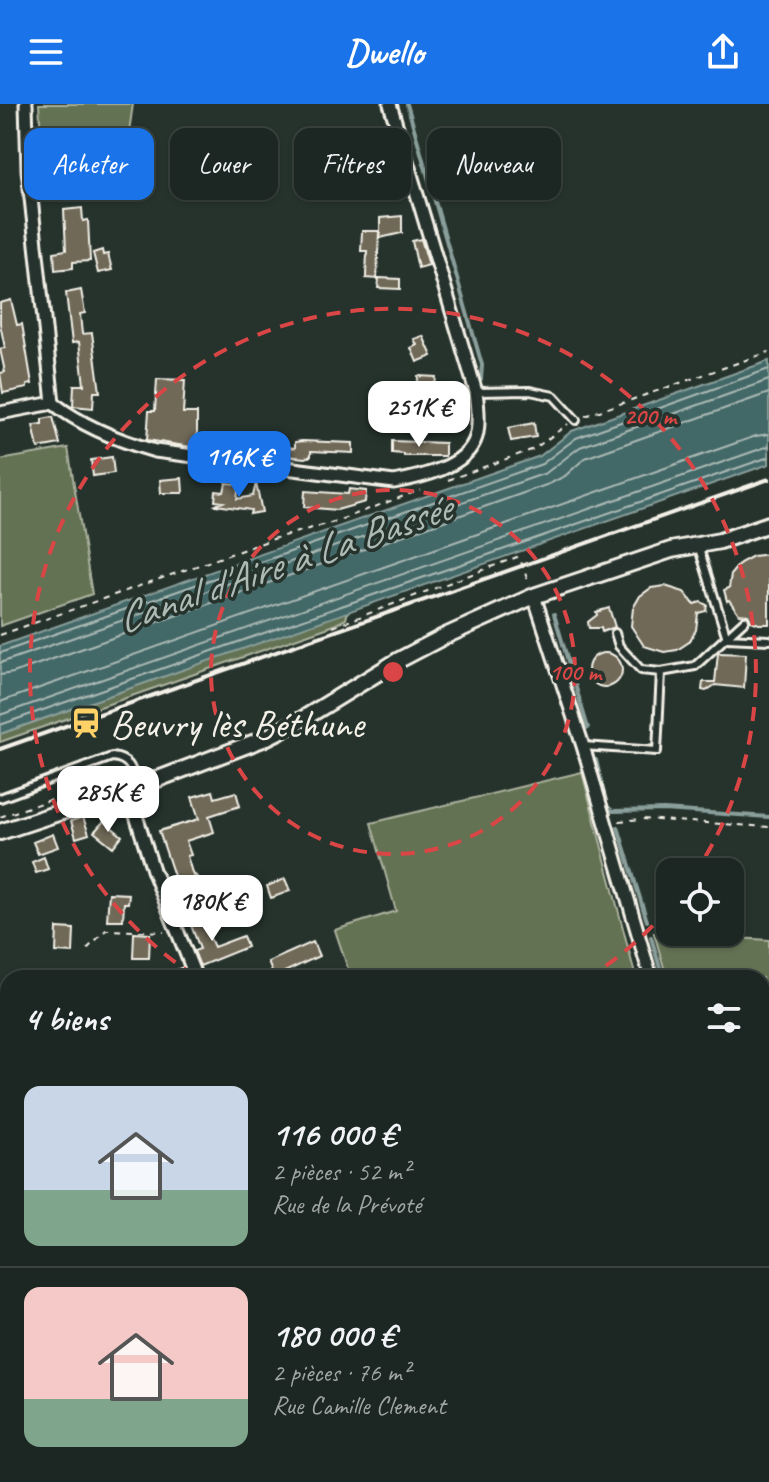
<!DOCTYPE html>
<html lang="fr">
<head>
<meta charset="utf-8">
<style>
	body { margin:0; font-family:Caveat,sans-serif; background:#252e2a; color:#f1f3f6; height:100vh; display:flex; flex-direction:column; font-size:30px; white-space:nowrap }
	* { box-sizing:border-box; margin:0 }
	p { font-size:26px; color:#a0a5a5 }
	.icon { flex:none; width:44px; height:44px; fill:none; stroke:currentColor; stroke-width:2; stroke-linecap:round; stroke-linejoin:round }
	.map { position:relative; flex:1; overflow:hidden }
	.panel { position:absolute; left:0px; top:866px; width:770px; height:512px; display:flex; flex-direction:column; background:#1c2622; border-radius:24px 24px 0 0; box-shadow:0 2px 6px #0004,0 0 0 2px #3a4340 }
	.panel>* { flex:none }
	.top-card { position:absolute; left:24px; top:24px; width:722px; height:72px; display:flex; gap:16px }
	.buttons { position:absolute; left:656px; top:754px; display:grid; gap:16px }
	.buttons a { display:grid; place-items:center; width:88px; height:88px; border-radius:16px; background:#1c2622; box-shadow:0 2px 6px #0004,0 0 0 2px #3a4340; font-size:40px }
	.price { position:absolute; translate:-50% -68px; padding:0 18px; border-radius:16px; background:#fff; color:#222; font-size:26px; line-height:52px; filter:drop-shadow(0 2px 4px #0008) }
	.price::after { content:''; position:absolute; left:50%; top:48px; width:24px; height:18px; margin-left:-12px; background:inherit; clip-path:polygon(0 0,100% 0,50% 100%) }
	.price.selected { background:#1a73e8; color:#fff }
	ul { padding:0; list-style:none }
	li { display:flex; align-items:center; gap:24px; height:200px; padding:0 24px }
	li+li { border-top:2px solid #3a4340 }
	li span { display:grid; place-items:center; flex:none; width:224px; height:160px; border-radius:16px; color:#555 }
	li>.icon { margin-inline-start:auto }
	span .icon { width:96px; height:96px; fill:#fffc; stroke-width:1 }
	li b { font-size:34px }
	h2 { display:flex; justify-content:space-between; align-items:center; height:96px; padding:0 24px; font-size:34px }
	.tag { padding:0 28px; border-radius:16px; background:#1c2622; box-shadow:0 2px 6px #0004,0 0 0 2px #3a4340; font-size:28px; line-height:72px }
	.tag.selected { background:#1a73e8; color:#fff }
	header { display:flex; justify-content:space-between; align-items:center; height:104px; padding:0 24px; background:#1a73e8; color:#fff; font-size:36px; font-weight:700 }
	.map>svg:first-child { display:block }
</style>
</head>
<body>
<header><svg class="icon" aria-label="menu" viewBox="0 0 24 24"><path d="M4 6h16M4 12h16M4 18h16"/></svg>Dwello<svg class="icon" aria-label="share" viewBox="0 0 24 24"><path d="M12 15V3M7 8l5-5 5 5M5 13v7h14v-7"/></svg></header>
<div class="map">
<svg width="769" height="1378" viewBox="0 0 769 1378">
	<rect width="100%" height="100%" fill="#26332d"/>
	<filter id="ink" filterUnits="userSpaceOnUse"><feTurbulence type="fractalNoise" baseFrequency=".0125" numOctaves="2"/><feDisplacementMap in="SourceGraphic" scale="16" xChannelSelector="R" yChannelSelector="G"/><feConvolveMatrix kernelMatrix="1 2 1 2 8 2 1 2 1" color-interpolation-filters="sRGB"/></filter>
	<g filter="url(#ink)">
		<path fill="#647253" stroke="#acb29e" stroke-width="2" d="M 39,0 L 133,0 L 126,49 L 142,55 L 137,80 L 43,61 Z
			M 68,344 L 92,490 L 0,522 L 0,356 Z
			M 348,507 L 346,515 L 332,522 L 0,638 L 0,630 Z
			M 582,668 L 636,874 L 351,874 L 335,826 L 396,807 L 371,719 Z
			M 654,829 L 769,836 L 769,933 L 762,933 L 762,874 L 667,874 Z
			M 0,1311 L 8,1312 L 8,1370 L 181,1370 L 189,1378 L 0,1378 Z"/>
		<path fill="#436868" stroke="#8a9f9b" stroke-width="2" d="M 769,257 L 769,360 L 0,630 L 0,542 L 540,352 L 572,327 Z"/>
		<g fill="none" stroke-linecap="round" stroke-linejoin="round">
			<path stroke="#adbab5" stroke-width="2" d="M 0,549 L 542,360 L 576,334 L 769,265
				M 0,559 L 546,369 L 580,343 L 769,276
				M 0,571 L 13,569 L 549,380 L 565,372 L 585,354 L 769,289
				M 0,598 L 756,332 L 769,330
				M 0,611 L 769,342
				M 0,621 L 769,353"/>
			<path stroke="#8a9f9b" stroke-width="4" d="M 407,0 L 482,261 L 481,275
				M 554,510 L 588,624
				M 596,656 L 607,703 L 613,707 L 664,706 L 769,713
				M 618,723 L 647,817
				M 651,833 L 663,874
				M 764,1213 L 769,1229"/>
		</g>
		<path fill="#706958" stroke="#f4f1e8" stroke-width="2" d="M 82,104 L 83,117 L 88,116 L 90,157 L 73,158 L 73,164 L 55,166 L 54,148 L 66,146 L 64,106 Z
			M 402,112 L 402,129 L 380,134 L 380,114 Z
			M 362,127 L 379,127 L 377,175 L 366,174 L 367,147 L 361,147 Z
			M 421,135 L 429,161 L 418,164 L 412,137 Z
			M 102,146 L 103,151 L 108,150 L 112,166 L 98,169 L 93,149 Z
			M 379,174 L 400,175 L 400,185 L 378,184 Z
			M 81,186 L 85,209 L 80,210 L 82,230 L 92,229 L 100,288 L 94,288 L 93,304 L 73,302 L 74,281 L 84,281 L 79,238 L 72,239 L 66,189 Z
			M 11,196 L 17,221 L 22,220 L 32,280 L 27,281 L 27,284 L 3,289 L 0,269 L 5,268 L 0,245 L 5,244 L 0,220 L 0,199 Z
			M 423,232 L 432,252 L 417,258 L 411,244 L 417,241 L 414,235 Z
			M 418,272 L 436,273 L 433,300 L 417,299 Z
			M 157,275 L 185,276 L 183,309 L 197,309 L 197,344 L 147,336 L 149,307 L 155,307 Z
			M 53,313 L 60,340 L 38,344 L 33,321 L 42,320 L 42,315 Z
			M 534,319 L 536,333 L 511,337 L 508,324 Z
			M 302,337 L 353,339 L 353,349 L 311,347 L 311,352 L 305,354 L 286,352 L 287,343 L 295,344 L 295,338 Z
			M 392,337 L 445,339 L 445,352 L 404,352 L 404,350 L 392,349 Z
			M 112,353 L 114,369 L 93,372 L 91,356 Z
			M 182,374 L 183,389 L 161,389 L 160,376 Z
			M 226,379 L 239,380 L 237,395 L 253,392 L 256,379 L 262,408 L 250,410 L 251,406 L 216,401 L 223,398 L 215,397 L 216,387 L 224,388 Z
			M 349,385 L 366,387 L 365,398 L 337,406 L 304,403 L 305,387 L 348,390 Z
			M 769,450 L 769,520 L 759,520 L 751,517 L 748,511 L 739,510 L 729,496 L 727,497 L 724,486 L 729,484 L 731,470 L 740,459 L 753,452 Z
			M 665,482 L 684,488 L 694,500 L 701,498 L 707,501 L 706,507 L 698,509 L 696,526 L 689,538 L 677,546 L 664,548 L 644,542 L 631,522 L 633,504 L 640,492 L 651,484 Z
			M 609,504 L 615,523 L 602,528 L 601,524 L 589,524 L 588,518 L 597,511 L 596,508 Z
			M 718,549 L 746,550 L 744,584 L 715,581 L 706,587 L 702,586 L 703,578 L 715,578 Z
			M588 566a17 17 0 1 1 34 0a17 17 0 1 1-34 0Z
			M 213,687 L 215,694 L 236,688 L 240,702 L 209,712 L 214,728 L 186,737 L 191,751 L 187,752 L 193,772 L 195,771 L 201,778 L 200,787 L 181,793 L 159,727 L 199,715 L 192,693 Z
			M 83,713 L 89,730 L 76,734 L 71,717 Z
			M 104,717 L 122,732 L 113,743 L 94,728 Z
			M 53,730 L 58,743 L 38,750 L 33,738 Z
			M 44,753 L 48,765 L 36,769 L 32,758 Z
			M 285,775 L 290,787 L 271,794 L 267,782 Z
			M 109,789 L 129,790 L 128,799 L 124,799 L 123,816 L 107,816 Z
			M 203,810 L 210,824 L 206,826 L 214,843 L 243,832 L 247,843 L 200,862 L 194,847 L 200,845 L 189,816 Z
			M 57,824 L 74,825 L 73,849 L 56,848 Z
			M 134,829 L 150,830 L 149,854 L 133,854 Z
			M 313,838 L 319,852 L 274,873 L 268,858 Z"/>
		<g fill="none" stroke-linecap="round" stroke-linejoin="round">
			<g stroke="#f4f1e8" stroke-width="12">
				<path id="service" d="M 476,288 L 530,287 L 554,292 L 576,316
					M 698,441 L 727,534 L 769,536
					M 615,529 L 619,542 L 641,566 L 661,568 L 695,562 L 745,516
					M 583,642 L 657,647 L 661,568
					M 0,694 L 112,653 C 131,655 132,666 137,683"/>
			</g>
			<g stroke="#f4f1e8" stroke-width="17">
				<path id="minor" d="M 26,0 L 28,66 L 53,299
					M 0,309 L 53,299 C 82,322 120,337 155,347 L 394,378 C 421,373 467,363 476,333 C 480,319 478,302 476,288 L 390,0
					M 534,492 L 583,642 L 651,874
					M 128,686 L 153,766 L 196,874
					M 176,874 L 193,867
					M 0,1031 L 8,1032
					M 0,1198 L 8,1199
					M 762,1241 L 769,1264
					M 433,1370 L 437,1378"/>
			</g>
			<g stroke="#f4f1e8" stroke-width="20">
				<path id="tertiary" d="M 0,728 L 137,683 L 263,635 L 301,616 L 399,556 L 443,533 L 534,492 L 671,446 L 720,437 L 769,420"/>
			</g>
			<path stroke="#f4f1e8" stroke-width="2" stroke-dasharray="6 6" stroke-linecap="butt" d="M 585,312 L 769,248
				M 448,376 L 534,345 L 568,320
				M 333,523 L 517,453 L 520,455 L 529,480
				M 0,531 L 276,434 L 337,417 L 420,386
				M 0,713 L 123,671
				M 619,717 L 642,715 L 769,723
				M 87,845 L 106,826 L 164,828"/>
			<use href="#service" stroke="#26332d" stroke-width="6"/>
			<use href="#minor" stroke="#26332d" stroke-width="11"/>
			<use href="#tertiary" stroke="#26332d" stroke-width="14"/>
			<path stroke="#f4f1e8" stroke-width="4" d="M 0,645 L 769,375"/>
		</g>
	</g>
	<g fill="none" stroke="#da4645" stroke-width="4" stroke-dasharray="14 10">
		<circle cx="393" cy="568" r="182"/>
		<path d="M669 804A363 363 0 0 1 591 872M195 872A363 363 0 1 1 697 766"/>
	</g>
	<defs>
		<g id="station-bare" transform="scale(2.4)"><path d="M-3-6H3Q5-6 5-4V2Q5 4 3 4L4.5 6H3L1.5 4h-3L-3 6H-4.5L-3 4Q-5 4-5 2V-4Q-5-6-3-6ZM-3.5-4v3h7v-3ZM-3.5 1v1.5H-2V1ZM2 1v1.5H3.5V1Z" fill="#ffd166" stroke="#26332d" stroke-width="2.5" paint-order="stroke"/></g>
	</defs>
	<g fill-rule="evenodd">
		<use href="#station-bare" x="86" y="619"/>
	</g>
	<g text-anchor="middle" stroke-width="7" stroke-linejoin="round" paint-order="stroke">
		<g font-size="40" fill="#f4f1e8" stroke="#26332d" text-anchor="start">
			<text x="110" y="633">Beuvry lès Béthune</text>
		</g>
		<g font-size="42" font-style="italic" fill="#adbab5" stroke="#26332d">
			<text transform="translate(283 458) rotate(-19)" y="15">Canal d'Aire à La Bassée</text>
		</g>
	</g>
	<circle cx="393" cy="568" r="12" fill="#da4645" stroke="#26332d" stroke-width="4"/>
	<g font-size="24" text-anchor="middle" font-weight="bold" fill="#da4645" stroke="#26332d" stroke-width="7" stroke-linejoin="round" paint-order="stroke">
		<text x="650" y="320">200 m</text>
		<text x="575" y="576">100 m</text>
	</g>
</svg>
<div class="buttons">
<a><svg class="icon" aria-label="locate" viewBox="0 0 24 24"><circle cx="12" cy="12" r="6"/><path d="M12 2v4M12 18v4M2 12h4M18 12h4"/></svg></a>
</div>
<b class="price" style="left:419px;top:345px">251K €</b>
<b class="price selected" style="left:239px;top:395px">116K €</b>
<b class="price" style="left:108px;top:730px">285K €</b>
<b class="price" style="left:212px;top:839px">180K €</b>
<div class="top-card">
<a class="tag selected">Acheter</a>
<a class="tag">Louer</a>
<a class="tag">Filtres</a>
<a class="tag">Nouveau</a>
</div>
<section class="panel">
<h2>4 biens<svg class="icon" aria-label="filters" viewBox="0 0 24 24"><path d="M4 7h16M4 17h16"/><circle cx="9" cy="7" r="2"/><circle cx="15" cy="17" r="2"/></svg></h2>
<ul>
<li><span style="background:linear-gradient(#c9d6e8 65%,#7fa58c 0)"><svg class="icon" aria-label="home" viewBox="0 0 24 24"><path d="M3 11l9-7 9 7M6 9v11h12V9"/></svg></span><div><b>116 000 €</b><p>2 pièces · 52 m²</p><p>Rue de la Prévoté</p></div></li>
<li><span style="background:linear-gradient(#f6c9c9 70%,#7fa58c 0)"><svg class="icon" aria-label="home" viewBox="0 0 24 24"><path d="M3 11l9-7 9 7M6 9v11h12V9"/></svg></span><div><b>180 000 €</b><p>2 pièces · 76 m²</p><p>Rue Camille Clement</p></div></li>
</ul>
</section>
</div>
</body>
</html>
